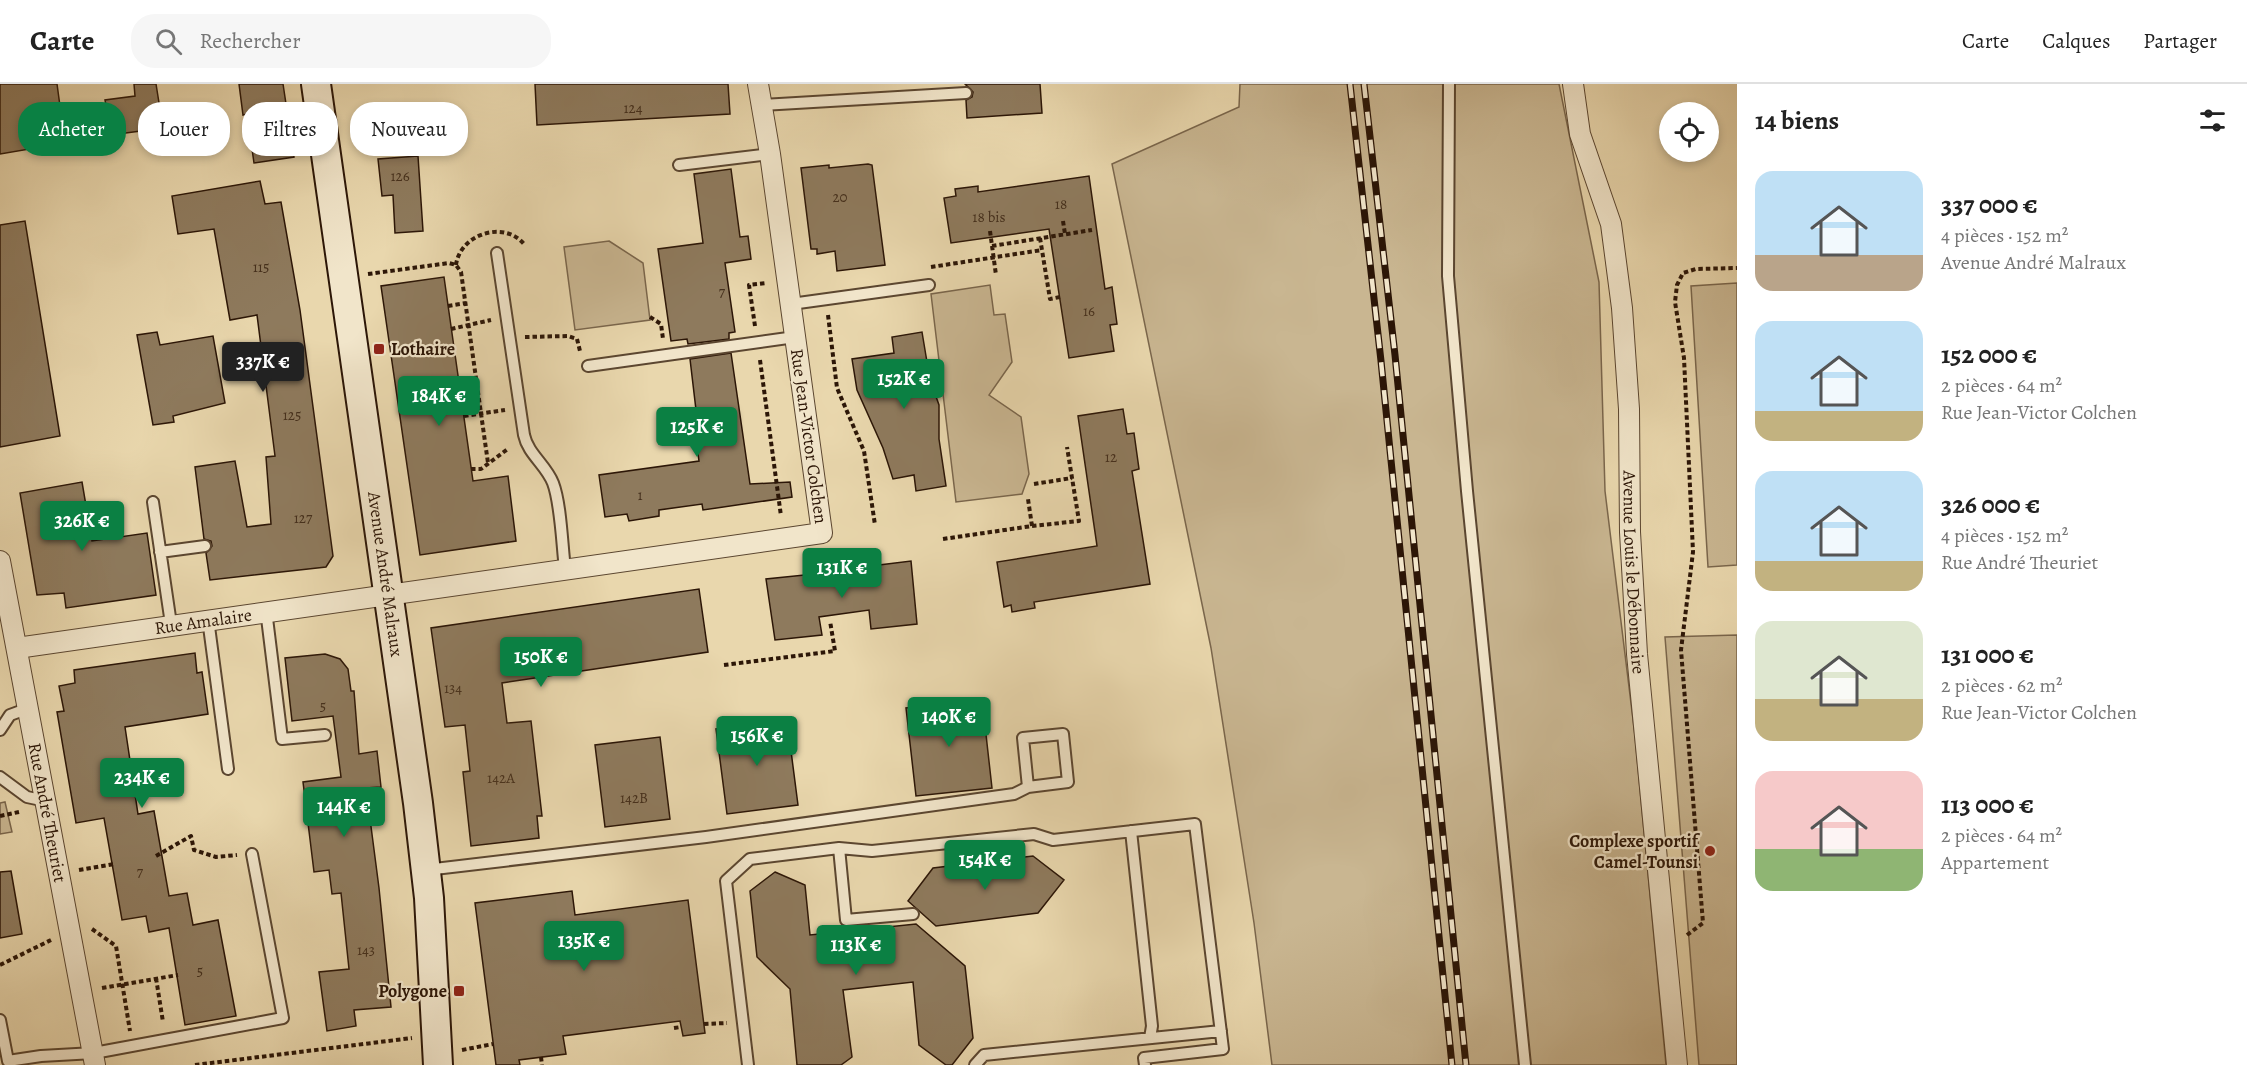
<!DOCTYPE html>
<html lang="fr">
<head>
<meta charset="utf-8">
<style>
	body { margin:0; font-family:Alegreya,serif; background:#f6f6f6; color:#222; height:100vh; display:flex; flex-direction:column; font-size:22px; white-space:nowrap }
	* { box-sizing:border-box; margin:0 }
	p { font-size:20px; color:#767676 }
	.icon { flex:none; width:33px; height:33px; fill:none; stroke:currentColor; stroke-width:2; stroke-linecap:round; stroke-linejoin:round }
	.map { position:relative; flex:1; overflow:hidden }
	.panel { display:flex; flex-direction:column; background:#fff; width:510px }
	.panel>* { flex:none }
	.top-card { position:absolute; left:18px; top:18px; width:570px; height:54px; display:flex; gap:12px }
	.tools { position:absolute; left:1659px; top:18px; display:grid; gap:12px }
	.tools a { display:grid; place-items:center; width:60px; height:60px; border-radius:50%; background:#fff; box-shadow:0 3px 9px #0003; font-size:30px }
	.price { position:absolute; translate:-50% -51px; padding:0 14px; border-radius:6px; background:#0b8043; color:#fff; font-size:20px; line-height:39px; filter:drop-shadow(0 2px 3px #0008) }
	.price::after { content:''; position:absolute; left:50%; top:36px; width:18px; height:14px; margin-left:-9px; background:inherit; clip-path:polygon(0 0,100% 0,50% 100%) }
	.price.active { background:#222; color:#fff }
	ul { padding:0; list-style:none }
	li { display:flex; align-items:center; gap:18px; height:150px; padding:0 18px }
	li span { display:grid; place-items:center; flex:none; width:168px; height:120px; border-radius:18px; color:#555 }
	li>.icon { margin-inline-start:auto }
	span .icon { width:72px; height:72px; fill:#fffc; stroke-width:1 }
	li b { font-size:26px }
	h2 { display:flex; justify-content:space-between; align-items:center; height:72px; padding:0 18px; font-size:26px }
	.tag { padding:0 21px; border-radius:24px; background:#fff; box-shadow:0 3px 9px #0003; font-size:21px; line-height:54px }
	.tag.active { background:#0b8043; color:#fff }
	header { display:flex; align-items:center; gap:36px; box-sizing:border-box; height:84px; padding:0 30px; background:#fff; border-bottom:2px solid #e0e0e0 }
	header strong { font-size:28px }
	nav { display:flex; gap:33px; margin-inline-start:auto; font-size:21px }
	.search { width:420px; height:54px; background:#f6f6f6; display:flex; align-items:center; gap:15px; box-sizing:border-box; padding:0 21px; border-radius:24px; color:#767676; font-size:22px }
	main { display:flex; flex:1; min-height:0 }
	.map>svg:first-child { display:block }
</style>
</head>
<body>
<header>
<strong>Carte</strong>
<div class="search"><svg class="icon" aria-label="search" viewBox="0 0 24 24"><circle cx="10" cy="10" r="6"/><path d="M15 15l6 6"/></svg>Rechercher</div>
<nav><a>Carte</a><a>Calques</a><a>Partager</a></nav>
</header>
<main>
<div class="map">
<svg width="1737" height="981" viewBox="0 0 1737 981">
	<rect width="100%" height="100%" fill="#e9d7ad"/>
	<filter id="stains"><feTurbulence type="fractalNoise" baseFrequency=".00333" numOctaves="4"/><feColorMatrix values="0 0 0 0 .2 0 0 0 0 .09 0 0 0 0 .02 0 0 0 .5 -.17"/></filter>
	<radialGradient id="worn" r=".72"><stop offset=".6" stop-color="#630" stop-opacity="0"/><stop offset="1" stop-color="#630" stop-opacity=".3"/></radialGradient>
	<path fill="#c9b691" stroke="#7a664c" stroke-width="1.5" d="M 1240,0 L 1559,0 L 1599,198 L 1605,407 L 1635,652 L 1666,981 L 1272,981 L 1254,839 L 1211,564 L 1112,80 L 1239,23 Z
		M 609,157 L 643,179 L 650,236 L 575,246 L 564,163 Z
		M 1737,199 L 1737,481 L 1708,483 L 1691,202 Z
		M 990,201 L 994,231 L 1005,230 L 1012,278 L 989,311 L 1021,333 L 1029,390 L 1022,410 L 956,418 L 931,210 Z
		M 1737,551 L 1737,981 L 1699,981 L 1665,553 Z
		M 5,718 L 12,748 L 0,750 L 0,719 Z"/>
	<path fill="#8e7a5d" stroke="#2c1607" stroke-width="1.5" d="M 0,0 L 57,0 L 65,59 L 0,70 Z
		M 134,0 L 156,0 L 163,44 L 111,51 L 105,16 L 135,12 Z
		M 239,0 L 283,0 L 294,73 L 254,79 L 247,30 L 243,31 Z
		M 535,0 L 728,0 L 730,30 L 537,41 Z
		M 965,0 L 1040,0 L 1042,29 L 967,34 L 966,16 L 972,13 L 973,8 Z
		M 418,72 L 423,147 L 395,149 L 393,111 L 382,112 L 378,75 Z
		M 868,80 L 872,81 L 885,181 L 837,187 L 835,167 L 817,170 L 817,165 L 811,165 L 801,84 L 829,81 L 829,84 Z
		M 731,85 L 740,153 L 748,152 L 751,175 L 725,179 L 735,248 L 729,249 L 729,255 L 688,260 L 687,255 L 671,257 L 658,165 L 703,159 L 694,90 Z
		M 1089,92 L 1105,205 L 1112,203 L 1117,240 L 1110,241 L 1114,267 L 1069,274 L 1049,145 L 951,159 L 944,114 L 956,112 L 955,105 L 978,102 L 978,108 Z
		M 260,97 L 265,120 L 281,118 L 300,226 L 333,472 L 326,483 L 210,496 L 206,469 L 212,462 L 211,457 L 204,455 L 195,383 L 235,377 L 247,443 L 271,440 L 266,373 L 275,372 L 257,231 L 230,236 L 214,145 L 178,150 L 172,112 Z
		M 25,137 L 60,352 L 0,363 L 0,141 Z
		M 444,193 L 473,397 L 508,392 L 516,457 L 420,471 L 381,202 Z
		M 157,248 L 160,261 L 213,252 L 225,319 L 173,332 L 174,338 L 153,341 L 137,251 Z
		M 922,248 L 930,296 L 939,321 L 939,355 L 946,402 L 916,407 L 914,391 L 893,395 L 883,364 L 857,306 L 852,275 L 894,269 L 892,253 Z
		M 731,269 L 750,400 L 790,398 L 792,413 L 703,426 L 702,420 L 659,426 L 659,432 L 629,437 L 627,430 L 605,433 L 599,391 L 699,377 L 692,327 L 696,326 L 690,275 Z
		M 1123,325 L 1127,350 L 1134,349 L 1139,385 L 1132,387 L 1150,500 L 1034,518 L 1035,524 L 1012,528 L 1011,521 L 1004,523 L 997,478 L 1097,462 L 1078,332 Z
		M 82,398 L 92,457 L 147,449 L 156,511 L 66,524 L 64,509 L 37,511 L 20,409 Z
		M 911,477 L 917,540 L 871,545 L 869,526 L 819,533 L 822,551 L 775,556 L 766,495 L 814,490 L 814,495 L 864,489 L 863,483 Z
		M 699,505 L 708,568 L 502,599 L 507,639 L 531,637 L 542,732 L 537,732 L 539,754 L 471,762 L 463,688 L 470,687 L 465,641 L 445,643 L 431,544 Z
		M 195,569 L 197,589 L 202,588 L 208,630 L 125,643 L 138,730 L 154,727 L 169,812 L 187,809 L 193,841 L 218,836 L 236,932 L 185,941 L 169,844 L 149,848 L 146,832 L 122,836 L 104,734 L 76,739 L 57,628 L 64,627 L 59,602 L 75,599 L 74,586 Z
		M 325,570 L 340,575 L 348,585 L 351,607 L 354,607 L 359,670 L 377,667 L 381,703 L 366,704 L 379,804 L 391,923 L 354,926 L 356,942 L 327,947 L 319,888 L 349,885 L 341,809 L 332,810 L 329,786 L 314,788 L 303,698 L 341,693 L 333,632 L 292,637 L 285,574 Z
		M 982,615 L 992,704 L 916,712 L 906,624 Z
		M 787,636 L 798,721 L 727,730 L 716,645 Z
		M 660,653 L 670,735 L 605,743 L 595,661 Z
		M 1033,772 L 1064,796 L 1038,829 L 936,842 L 908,817 L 933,784 Z
		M 11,787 L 22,850 L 0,854 L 0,788 Z
		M 775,788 L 805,801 L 810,851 L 916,840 L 965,882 L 973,954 L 952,981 L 946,981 L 919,961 L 913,898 L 843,906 L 852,973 L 841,981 L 797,981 L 790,905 L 757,873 L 750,807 Z
		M 572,807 L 575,831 L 688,816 L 705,949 L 683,952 L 680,937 L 563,952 L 566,970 L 519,976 L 520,981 L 496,981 L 475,819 Z"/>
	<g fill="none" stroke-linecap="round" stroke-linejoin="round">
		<g stroke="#5b4630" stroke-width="14">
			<path id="service" d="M 1449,0 L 1448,192 L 1467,407 L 1525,981
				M 762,21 L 966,9
				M 679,81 L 770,70
				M 497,169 L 524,351 C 528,370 546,381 553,399 C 561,420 562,461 565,485
				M 791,220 L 929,201
				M 588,282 L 795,253
				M 153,418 L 171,540
				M 160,468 L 205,462
				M 266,526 L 282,655 L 325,651
				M 208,535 L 228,685
				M 0,646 L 10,631 L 29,624
				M 1063,650 L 1068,698 L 1028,703 L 1023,654 Z
				M 0,693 L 27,713 L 46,717
				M 1131,747 L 1152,942 L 1150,954
				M 839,764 L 846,836 L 913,830
				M 426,786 L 706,753 L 1014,710 L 1028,703
				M 0,936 L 8,977 L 41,972 L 94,969 L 283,934 L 252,770
				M 748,981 L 726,797 L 750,775 L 839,764 L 872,767 L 1034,750 L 1053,756 L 1195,740 L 1223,965 L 1144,974 L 1145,981
				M 975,981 L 984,971 L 1221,947"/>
		</g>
		<g stroke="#5b4630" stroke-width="22">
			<g id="minor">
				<path id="s1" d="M 1573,0 L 1580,50 L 1611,140 L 1622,224 L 1629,325 L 1630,448 L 1637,570 L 1677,981"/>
				<path id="s2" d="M 0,477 L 95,981"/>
				<path id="s3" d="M 17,564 L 822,449 L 770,70 L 758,0"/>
			</g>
		</g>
		<g stroke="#2c1607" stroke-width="32">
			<g id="secondary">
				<path id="s4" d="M 316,0 L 418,719 L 429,814 L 438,981"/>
			</g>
		</g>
		<path stroke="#2c1607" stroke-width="4" stroke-dasharray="4.5 3" stroke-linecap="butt" d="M 1063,137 L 1065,150
			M 990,147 L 996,191
			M 1040,154 L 1050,215 L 1060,213
			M 992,162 L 1092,146
			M 456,181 C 460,150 504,136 524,160
			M 931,183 L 1042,166
			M 368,190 L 449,179 L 456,181 L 461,188 L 488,379
			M 448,222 L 466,219
			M 828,231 L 837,304 L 864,367 L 875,441
			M 650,233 L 661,240 L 663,255
			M 755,242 L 749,201 L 766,199
			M 451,245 L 491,236
			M 525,253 L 568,252 L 577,255 L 580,267
			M 760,276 L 781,432
			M 461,313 L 478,310
			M 464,332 L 505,326
			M 471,385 L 481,385 L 509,364
			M 1034,400 L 1072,394
			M 1032,442 L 1079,437 L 1067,363
			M 943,455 L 1032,442 L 1028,415
			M 724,581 L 835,567 L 830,537
			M 0,732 L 19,728
			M 156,772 L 191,752 L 194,766 L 216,773 L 237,771
			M 79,786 L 114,780
			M 92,845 L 116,862 L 130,947
			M 1687,851 L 1703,839 L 1681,566 L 1693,468 L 1684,274 L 1675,218 L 1677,201 L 1683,189 L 1696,185 L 1737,184
			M 0,881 L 51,856
			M 156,894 L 163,938
			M 102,904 L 178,891
			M 704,940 L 727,939
			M 674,944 L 681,943
			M 462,966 L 493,960
			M 541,973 L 542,981
			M 195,981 L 412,954"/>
		<use href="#service" stroke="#f1e5ca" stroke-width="10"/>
		<use href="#minor" stroke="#f1e5ca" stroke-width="20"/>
		<use href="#secondary" stroke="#f1e5ca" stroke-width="28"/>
		<g stroke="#2c1607" stroke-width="7">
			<path id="rail" d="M 1350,0 L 1381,277 L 1452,981
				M 1364,0 L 1395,271 L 1466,981"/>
		</g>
		<use href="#rail" stroke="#f1e5ca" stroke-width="4.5" stroke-dasharray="14" stroke-linecap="butt"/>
	</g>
	<g fill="#8f2418" stroke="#f1e5ca" stroke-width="2">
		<rect x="373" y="259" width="12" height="12" rx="3"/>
		<circle cx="1710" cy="767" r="6"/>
		<rect x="453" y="901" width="12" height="12" rx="3"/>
	</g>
	<g text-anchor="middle" stroke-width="4.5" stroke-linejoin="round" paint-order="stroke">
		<g font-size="15" fill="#442f1c">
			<text x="633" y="29">124</text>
			<text x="400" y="97">126</text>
			<text x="840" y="118">20</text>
			<text x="1061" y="125">18</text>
			<text x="989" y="138">18 bis</text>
			<text x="261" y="188">115</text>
			<text x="722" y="213">7</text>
			<text x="1089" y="232">16</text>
			<text x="292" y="336">125</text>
			<text x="1111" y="378">12</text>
			<text x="640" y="416">1</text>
			<text x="303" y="439">127</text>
			<text x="453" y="609">134</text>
			<text x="323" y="627">5</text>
			<text x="501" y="699">142A</text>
			<text x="634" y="719">142B</text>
			<text x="140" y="793">7</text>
			<text x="366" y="871">143</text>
			<text x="200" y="892">5</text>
		</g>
		<g font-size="18" font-weight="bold" fill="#2c1607" stroke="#f1e5ca" text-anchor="end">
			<text x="391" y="271" text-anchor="start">Lothaire</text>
			<text x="1698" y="763">Complexe sportif<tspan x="1698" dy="21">Camel-Tounsi</tspan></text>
			<text x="447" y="913">Polygone</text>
		</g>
		<g font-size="18" fill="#2c1607" stroke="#f1e5ca">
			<text transform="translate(809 352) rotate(82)" y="6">Rue Jean-Victor Colchen</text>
			<text dy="6" stroke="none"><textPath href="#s1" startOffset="495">Avenue Louis le Débonnaire</textPath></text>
			<text dy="6" stroke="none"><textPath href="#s4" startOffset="495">Avenue André Malraux</textPath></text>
			<text dy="6" stroke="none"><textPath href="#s3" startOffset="188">Rue Amalaire</textPath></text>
			<text dy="6" stroke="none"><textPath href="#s2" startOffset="256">Rue André Theuriet</textPath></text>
		</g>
	</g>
	<rect width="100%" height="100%" filter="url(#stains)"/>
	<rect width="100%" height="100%" fill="url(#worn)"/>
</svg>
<div class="tools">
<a><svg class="icon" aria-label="locate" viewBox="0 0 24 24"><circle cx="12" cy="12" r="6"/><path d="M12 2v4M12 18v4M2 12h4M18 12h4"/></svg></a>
</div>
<b class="price active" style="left:263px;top:309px">337K €</b>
<b class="price" style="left:904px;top:326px">152K €</b>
<b class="price" style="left:439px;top:343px">184K €</b>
<b class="price" style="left:697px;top:374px">125K €</b>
<b class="price" style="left:82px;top:468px">326K €</b>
<b class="price" style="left:842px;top:515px">131K €</b>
<b class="price" style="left:541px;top:604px">150K €</b>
<b class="price" style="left:949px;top:664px">140K €</b>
<b class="price" style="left:757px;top:683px">156K €</b>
<b class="price" style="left:142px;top:725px">234K €</b>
<b class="price" style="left:344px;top:754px">144K €</b>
<b class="price" style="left:985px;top:807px">154K €</b>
<b class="price" style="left:584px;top:888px">135K €</b>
<b class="price" style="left:856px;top:892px">113K €</b>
<div class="top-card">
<a class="tag active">Acheter</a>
<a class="tag">Louer</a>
<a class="tag">Filtres</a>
<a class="tag">Nouveau</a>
</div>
</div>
<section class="panel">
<h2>14 biens<svg class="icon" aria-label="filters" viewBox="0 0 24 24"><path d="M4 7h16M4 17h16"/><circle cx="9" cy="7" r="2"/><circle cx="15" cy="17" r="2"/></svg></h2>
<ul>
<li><span style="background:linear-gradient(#bfe0f5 70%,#b9a48a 0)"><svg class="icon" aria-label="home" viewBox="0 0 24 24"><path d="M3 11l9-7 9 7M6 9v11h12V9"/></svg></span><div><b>337 000 €</b><p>4 pièces · 152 m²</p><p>Avenue André Malraux</p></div></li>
<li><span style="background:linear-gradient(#bfe0f5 75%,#c2b280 0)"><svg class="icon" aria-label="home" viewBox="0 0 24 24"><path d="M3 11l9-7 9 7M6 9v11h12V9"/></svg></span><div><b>152 000 €</b><p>2 pièces · 64 m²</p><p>Rue Jean-Victor Colchen</p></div></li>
<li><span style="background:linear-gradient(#bfe0f5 75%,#c2b280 0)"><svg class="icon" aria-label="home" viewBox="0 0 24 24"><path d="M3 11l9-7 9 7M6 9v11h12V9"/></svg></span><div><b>326 000 €</b><p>4 pièces · 152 m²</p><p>Rue André Theuriet</p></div></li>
<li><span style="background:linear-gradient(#dfe7d0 65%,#c2b280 0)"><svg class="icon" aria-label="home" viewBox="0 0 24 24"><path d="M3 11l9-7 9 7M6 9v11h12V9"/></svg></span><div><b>131 000 €</b><p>2 pièces · 62 m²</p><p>Rue Jean-Victor Colchen</p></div></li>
<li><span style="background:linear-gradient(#f6c9c9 65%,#8fb573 0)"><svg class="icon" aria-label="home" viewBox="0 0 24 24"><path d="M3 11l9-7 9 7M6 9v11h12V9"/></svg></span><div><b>113 000 €</b><p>2 pièces · 64 m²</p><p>Appartement</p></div></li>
</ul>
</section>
</main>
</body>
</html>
